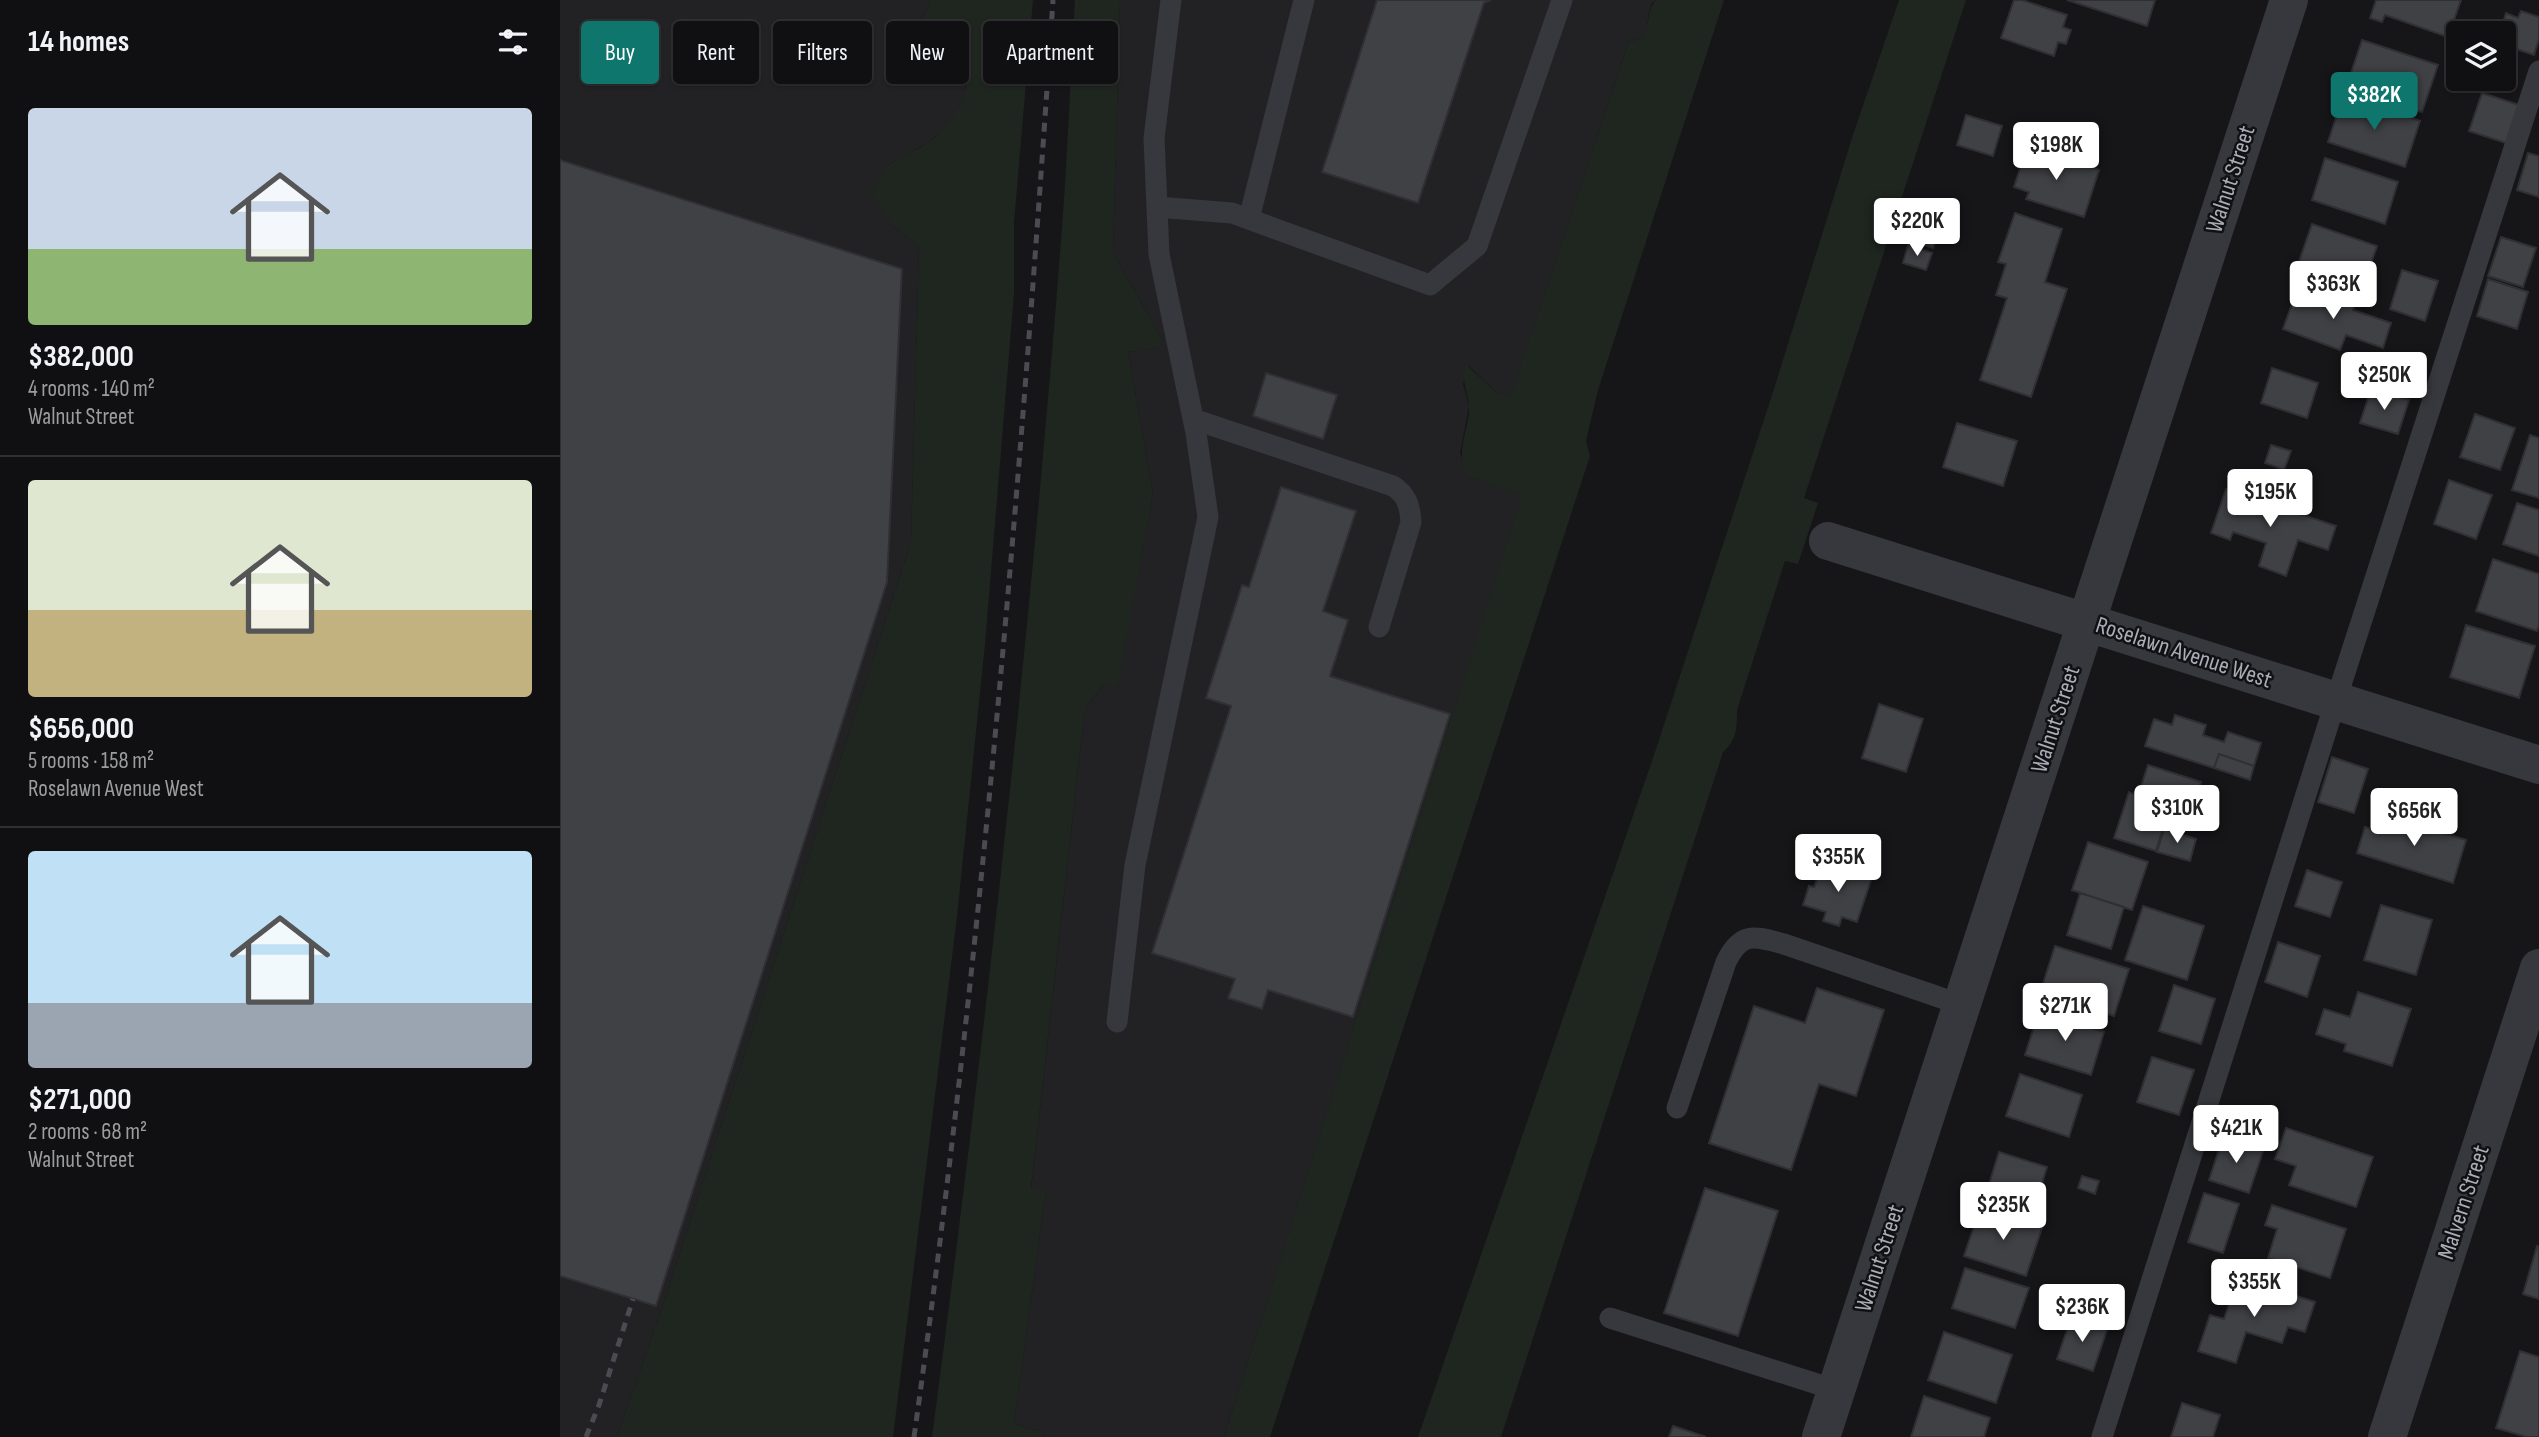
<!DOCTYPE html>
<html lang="en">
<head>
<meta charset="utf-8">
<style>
	body { margin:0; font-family:"Sofia Sans Condensed",sans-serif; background:#1e1e20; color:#f1f3f6; height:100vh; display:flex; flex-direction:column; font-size:26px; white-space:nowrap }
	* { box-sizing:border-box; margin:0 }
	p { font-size:23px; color:#9c9d9f }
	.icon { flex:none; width:38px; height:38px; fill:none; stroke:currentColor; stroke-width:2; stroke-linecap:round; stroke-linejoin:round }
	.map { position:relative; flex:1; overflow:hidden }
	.details { display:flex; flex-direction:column; background:#101012; width:560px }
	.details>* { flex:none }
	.hud { position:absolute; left:21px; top:21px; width:665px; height:63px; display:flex; gap:14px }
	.controls { position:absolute; left:1886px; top:21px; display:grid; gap:14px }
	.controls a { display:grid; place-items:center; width:70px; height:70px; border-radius:7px; background:#101012; box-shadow:0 2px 5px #0004,0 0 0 2px #303032; font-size:35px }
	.price { position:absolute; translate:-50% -60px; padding:0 16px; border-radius:7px; background:#fff; color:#222; font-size:23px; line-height:46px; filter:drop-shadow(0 2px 4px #0008) }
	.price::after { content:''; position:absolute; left:50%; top:42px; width:21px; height:16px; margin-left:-10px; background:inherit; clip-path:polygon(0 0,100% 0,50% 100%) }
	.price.current { background:#0f766e; color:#fff }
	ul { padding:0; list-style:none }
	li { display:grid; align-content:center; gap:14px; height:371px; padding:0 28px }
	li+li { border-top:2px solid #303032 }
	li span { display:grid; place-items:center; height:217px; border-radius:7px; color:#555 }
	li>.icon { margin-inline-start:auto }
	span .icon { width:126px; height:126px; fill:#fffc; stroke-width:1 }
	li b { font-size:30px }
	h2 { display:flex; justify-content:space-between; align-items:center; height:84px; padding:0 28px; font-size:30px }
	.pill { padding:0 24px; border-radius:7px; background:#101012; box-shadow:0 2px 5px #0004,0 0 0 2px #303032; font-size:24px; line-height:63px }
	.pill.current { background:#0f766e; color:#fff }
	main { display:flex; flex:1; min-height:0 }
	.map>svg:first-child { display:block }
</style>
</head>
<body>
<main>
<section class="details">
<h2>14 homes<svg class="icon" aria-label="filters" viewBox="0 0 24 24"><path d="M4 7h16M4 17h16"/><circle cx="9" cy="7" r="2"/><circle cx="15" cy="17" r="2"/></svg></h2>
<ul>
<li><span style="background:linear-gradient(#c9d6e8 65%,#8fb573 0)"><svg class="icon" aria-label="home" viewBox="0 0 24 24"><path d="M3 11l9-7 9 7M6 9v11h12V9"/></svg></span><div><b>$382,000</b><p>4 rooms · 140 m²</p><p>Walnut Street</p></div></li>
<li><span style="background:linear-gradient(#dfe7d0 60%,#c2b280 0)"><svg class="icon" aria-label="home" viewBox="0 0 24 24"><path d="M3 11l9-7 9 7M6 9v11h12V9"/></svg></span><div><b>$656,000</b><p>5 rooms · 158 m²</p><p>Roselawn Avenue West</p></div></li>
<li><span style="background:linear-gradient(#bfe0f5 70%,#9aa5b1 0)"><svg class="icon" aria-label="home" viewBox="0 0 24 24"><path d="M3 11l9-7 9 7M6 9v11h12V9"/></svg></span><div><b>$271,000</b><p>2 rooms · 68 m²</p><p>Walnut Street</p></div></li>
</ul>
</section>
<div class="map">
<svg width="1979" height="1437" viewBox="0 0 1979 1437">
	<rect width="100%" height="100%" fill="#161618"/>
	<path fill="#222225" d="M 0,0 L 371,0 L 354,37 L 403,56 L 407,65 L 405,95 L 391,123 L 366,144 L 331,163 L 333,226 L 359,247 L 351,542 L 102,1308 L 57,1437 L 0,1437 Z
		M 560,0 L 1097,0 L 1092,3 L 1089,12 L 1086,33 L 1082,39 L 1069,41 L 950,397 L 937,393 L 909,366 L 903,384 L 909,406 L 900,453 L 910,477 L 963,494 L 664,1437 L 482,1437 L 483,1432 L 454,1424 L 486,1190 L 471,1189 L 524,716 L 528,705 L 543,685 L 557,686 L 593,493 L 568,352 L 600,347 L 603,341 L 553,253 Z"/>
	<path fill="#1e261f" d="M 371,0 L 473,0 L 454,223 L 454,294 L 425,644 L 397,917 L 333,1437 L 57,1437 L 102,1308 L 351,542 L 359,247 L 333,226 L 311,193 C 317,184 324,169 333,162 C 343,154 356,151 366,144 C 393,125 417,89 403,56 L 354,37 Z
		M 515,0 L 560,0 L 553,253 L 603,341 L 601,347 L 568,352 L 593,493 L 558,687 L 543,685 L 528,705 L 524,716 L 471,1188 L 486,1190 L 454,1424 L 483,1432 L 482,1437 L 372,1437 C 424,1044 469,649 500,254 C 507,169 510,84 515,0 Z
		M 1097,0 L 1164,0 L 1038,390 L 1026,441 L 1030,456 L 710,1437 L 664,1437 L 962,495 L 910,477 C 892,453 910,431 909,406 C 908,392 901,381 905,366 L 908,366 L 937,393 L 950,396 L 1069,41 L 1082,39 C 1091,27 1085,9 1097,0 Z
		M 1339,0 L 1406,0 L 1244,498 L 1258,503 L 1238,564 L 1225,561 L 1177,710 C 1177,728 1177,740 1163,752 L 941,1437 L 858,1437 L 1094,755 L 1213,392 L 1293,135 Z"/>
	<path fill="#404145" stroke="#303034" stroke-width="2" d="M 817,0 L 931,0 L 924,3 L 858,203 L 762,172 Z
		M 1454,0 L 1462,0 L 1507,15 L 1503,27 L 1511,30 L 1506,44 L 1498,42 L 1494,56 L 1441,38 Z
		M 1507,0 L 1595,0 L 1587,26 Z
		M 1816,0 L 1901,0 L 1888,37 L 1825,15 L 1822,22 L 1810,18 Z
		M 1961,11 L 1979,17 L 1979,39 L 1974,55 L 1944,45 L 1944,33 L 1940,33 L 1946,13 L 1958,18 Z
		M 1802,40 L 1878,65 L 1862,112 L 1786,88 Z
		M 1922,93 L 1959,105 L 1946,143 L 1909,131 Z
		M 1783,96 L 1860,121 L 1845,167 L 1768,142 Z
		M 1406,115 L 1442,126 L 1433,156 L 1397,145 Z
		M 1467,147 L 1539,170 L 1524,217 L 1466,199 L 1469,192 L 1454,187 Z
		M 1968,153 L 1979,156 L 1979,197 L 1957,190 Z
		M 1765,158 L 1838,182 L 1825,224 L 1752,200 Z
		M 0,160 L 342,269 L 327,582 L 96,1306 L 0,1276 Z
		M 1455,213 L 1502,229 L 1485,282 L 1507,289 L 1471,397 L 1420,380 L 1447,298 L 1436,295 L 1446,264 L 1438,262 Z
		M 1355,223 L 1379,231 L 1373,248 L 1350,240 Z
		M 1752,224 L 1817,246 L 1799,298 L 1734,276 Z
		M 1941,237 L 1976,248 L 1963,287 L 1928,276 Z
		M 1348,245 L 1372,253 L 1366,270 L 1343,263 Z
		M 1842,270 L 1878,281 L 1865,321 L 1830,309 Z
		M 1928,279 L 1968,292 L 1957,329 L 1917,316 Z
		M 1738,287 L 1794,306 L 1793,310 L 1831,323 L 1823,348 L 1786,335 L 1780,350 L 1723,329 Z
		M 1712,368 L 1758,383 L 1747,418 L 1701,403 Z
		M 706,373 L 777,395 L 763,439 L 693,416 Z
		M 1811,389 L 1849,400 L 1838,434 L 1800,423 Z
		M 1915,414 L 1955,428 L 1940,470 L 1900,457 Z
		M 1397,423 L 1457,441 L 1443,486 L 1383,467 Z
		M 1970,435 L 1979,438 L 1979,498 L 1952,490 Z
		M 1711,445 L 1731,451 L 1724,470 L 1705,463 Z
		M 1889,480 L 1932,495 L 1916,539 L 1874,524 Z
		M 721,487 L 796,511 L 763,611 L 788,620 L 770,676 L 890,714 L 793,1017 L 708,990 L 702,1009 L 668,998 L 675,979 L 592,953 L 671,706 L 646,698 L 682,585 L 689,587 Z
		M 1666,489 L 1776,526 L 1768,550 L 1738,540 L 1726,576 L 1699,566 L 1706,543 L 1673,532 L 1670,540 L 1651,533 Z
		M 1957,503 L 1979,510 L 1979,556 L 1943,544 Z
		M 1933,559 L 1979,574 L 1979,625 L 1977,631 L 1916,611 Z
		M 1906,625 L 1975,646 L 1959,698 L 1890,677 Z
		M 1319,704 L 1363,719 L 1346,772 L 1302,758 Z
		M 1615,715 L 1646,725 L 1643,735 L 1664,742 L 1668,732 L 1701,743 L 1694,766 L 1659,754 L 1654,768 L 1585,746 L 1594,719 L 1612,725 Z
		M 1659,754 L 1694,766 L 1690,780 L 1654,768 Z
		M 1772,757 L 1808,769 L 1794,813 L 1758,802 Z
		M 1588,765 L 1641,782 L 1628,822 L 1607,815 L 1596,851 L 1554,838 L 1569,792 L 1578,796 Z
		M 1824,815 L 1906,840 L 1893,883 L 1797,853 L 1805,827 L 1819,831 Z
		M 1604,829 L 1636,839 L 1630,861 L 1597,852 Z
		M 1528,842 L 1588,862 L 1572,910 L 1512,890 Z
		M 1263,862 L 1312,877 L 1297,922 L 1282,917 L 1279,926 L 1263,921 L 1266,912 L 1243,905 L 1249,886 L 1254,887 Z
		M 1747,870 L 1782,882 L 1770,917 L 1735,906 Z
		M 1520,893 L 1564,907 L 1551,949 L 1507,935 Z
		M 1821,905 L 1872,920 L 1856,975 L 1804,960 Z
		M 1583,906 L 1644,926 L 1627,980 L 1565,960 Z
		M 1718,942 L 1760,956 L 1747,997 L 1705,982 Z
		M 1495,946 L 1569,969 L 1554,1016 L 1480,993 Z
		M 1614,985 L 1655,999 L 1641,1044 L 1599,1031 Z
		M 1257,988 L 1324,1010 L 1296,1096 L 1259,1084 L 1231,1170 L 1149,1143 L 1194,1006 L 1245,1023 Z
		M 1798,992 L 1851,1009 L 1832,1066 L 1784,1051 L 1786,1044 L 1756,1034 L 1764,1009 L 1790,1017 Z
		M 1479,1011 L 1544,1032 L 1531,1075 L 1465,1055 Z
		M 1592,1057 L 1634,1070 L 1619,1115 L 1577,1102 Z
		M 1460,1074 L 1522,1095 L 1509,1137 L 1446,1116 Z
		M 1726,1128 L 1813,1157 L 1796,1207 L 1729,1185 L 1736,1166 L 1715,1159 Z
		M 1663,1137 L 1703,1151 L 1689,1193 L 1649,1180 Z
		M 1439,1152 L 1487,1167 L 1473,1213 L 1425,1197 Z
		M 1522,1176 L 1539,1181 L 1535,1194 L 1518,1188 Z
		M 1145,1188 L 1218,1211 L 1178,1336 L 1104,1313 Z
		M 1644,1193 L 1679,1204 L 1663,1253 L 1628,1242 Z
		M 1712,1205 L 1786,1229 L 1770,1278 L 1708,1258 L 1717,1229 L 1705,1225 Z
		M 1420,1208 L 1482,1228 L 1466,1276 L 1404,1256 Z
		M 1977,1246 L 1979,1247 L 1979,1299 L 1963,1294 Z
		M 1405,1268 L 1469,1288 L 1455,1328 L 1392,1308 Z
		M 1678,1277 L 1755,1302 L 1745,1332 L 1728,1327 L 1722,1343 L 1686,1332 L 1676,1363 L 1638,1351 L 1650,1315 L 1664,1319 Z
		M 1511,1318 L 1547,1330 L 1533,1371 L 1497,1359 Z
		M 1384,1332 L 1452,1355 L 1436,1403 L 1368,1380 Z
		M 1960,1351 L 1979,1357 L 1979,1437 L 1967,1437 L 1936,1428 Z
		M 1364,1396 L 1430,1418 L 1424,1437 L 1351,1437 Z
		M 1622,1403 L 1660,1415 L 1653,1437 L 1611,1437 Z
		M 1113,1426 L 1146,1437 L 1109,1437 Z"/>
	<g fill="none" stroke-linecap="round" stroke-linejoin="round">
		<path stroke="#37383d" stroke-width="21" d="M 597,207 L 672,213 L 870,285 L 917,246 L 1002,0
			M 689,219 L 744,0
			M 633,419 L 833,486 C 847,495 850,506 851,522 L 819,627
			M 557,1022 L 575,865 L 648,517 L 636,433 L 599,254 L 594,138 L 611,0
			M 1117,1108 L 1166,962 C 1181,931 1194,936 1224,944 L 1402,1005
			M 1050,1318 L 1276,1390
			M 1542,1437 L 1776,700 L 1979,71"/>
		<path stroke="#37383d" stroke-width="38" d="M 1268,541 L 1979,765
			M 1261,1437 L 1729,0
			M 1827,1437 L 1979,968"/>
		<path stroke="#4a4c52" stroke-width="5" stroke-dasharray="9 7" stroke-linecap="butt" d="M 26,1437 L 39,1405 L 73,1299
			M 354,1437 C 421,960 461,480 493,0"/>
	</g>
	<g text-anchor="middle" stroke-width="5" stroke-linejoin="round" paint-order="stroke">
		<g font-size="24" fill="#a8adb8" stroke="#111113">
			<text transform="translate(1670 179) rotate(-72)" y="8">Walnut Street</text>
			<text transform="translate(1624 652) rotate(18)" y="8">Roselawn Avenue West</text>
			<text transform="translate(1495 719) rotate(-72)" y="8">Walnut Street</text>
			<text transform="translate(1903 1202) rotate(-72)" y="8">Malvern Street</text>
			<text transform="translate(1319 1258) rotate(-72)" y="8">Walnut Street</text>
		</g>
	</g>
</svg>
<div class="controls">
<a><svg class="icon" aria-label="layers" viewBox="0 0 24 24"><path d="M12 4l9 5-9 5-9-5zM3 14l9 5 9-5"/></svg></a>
</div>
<b class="price current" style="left:1814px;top:132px">$382K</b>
<b class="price" style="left:1496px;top:182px">$198K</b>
<b class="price" style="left:1357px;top:258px">$220K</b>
<b class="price" style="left:1773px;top:321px">$363K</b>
<b class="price" style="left:1824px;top:412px">$250K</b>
<b class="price" style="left:1710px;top:529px">$195K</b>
<b class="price" style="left:1617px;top:845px">$310K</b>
<b class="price" style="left:1854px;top:848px">$656K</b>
<b class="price" style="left:1278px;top:894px">$355K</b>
<b class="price" style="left:1505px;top:1043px">$271K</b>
<b class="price" style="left:1676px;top:1165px">$421K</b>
<b class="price" style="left:1443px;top:1242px">$235K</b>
<b class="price" style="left:1694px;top:1319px">$355K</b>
<b class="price" style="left:1522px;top:1344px">$236K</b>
<div class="hud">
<a class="pill current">Buy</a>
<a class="pill">Rent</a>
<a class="pill">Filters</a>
<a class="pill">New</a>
<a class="pill">Apartment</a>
</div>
</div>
</main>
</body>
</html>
